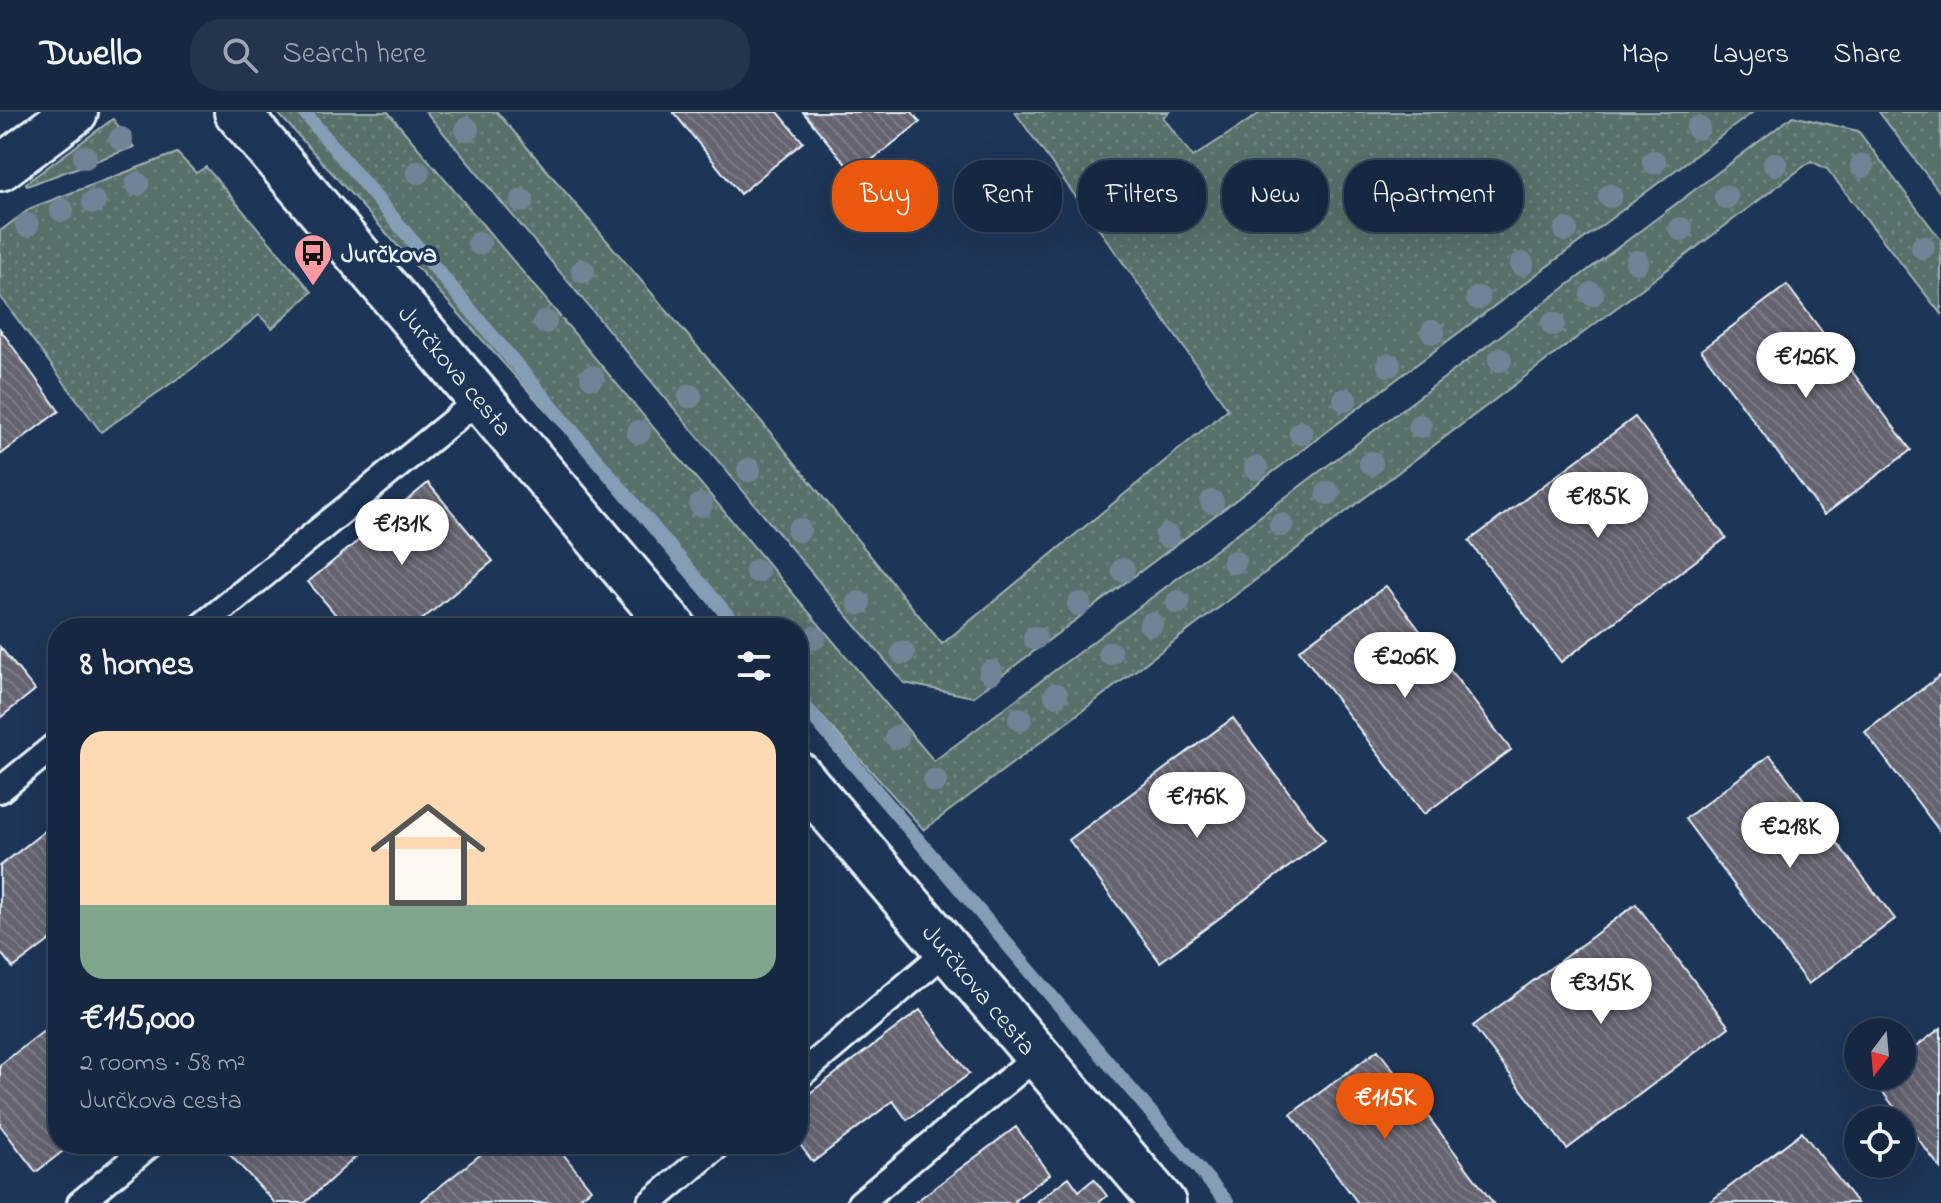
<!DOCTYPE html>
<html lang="en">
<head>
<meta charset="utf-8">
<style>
	body { margin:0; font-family:"Indie Flower",sans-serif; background:#23344c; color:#f1f3f6; height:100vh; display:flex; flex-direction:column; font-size:30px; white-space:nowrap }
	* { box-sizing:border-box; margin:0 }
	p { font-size:26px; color:#9ea6b1 }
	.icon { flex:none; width:44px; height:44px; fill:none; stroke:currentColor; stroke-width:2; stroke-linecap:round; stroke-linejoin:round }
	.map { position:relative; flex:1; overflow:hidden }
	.sheet { position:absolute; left:48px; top:506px; width:760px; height:536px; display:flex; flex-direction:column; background:#162841; border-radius:32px; box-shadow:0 8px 32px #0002,0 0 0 2px #35445a }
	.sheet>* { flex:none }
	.hud { position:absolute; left:832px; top:48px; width:760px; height:72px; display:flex; gap:16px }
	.needle { width:52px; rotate:196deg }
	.tools { position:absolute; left:1844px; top:906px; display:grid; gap:16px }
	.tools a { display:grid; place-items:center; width:72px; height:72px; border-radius:50%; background:#162841; box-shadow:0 8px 32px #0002,0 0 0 2px #35445a; font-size:40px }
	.price { position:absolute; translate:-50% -68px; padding:0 18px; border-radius:28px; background:#fff; color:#222; font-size:26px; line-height:52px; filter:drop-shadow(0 2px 4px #0008) }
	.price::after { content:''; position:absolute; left:50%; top:48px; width:24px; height:18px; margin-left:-12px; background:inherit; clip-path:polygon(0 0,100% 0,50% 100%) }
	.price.current { background:#ea580c; color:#fff }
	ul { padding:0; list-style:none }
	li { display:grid; align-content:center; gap:16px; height:424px; padding:0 32px }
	li span { display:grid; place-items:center; height:248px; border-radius:24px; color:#555 }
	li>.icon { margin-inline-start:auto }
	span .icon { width:144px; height:144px; fill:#fffc; stroke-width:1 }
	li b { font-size:34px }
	h2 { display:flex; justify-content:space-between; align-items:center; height:96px; padding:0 32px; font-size:34px }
	.chip { padding:0 28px; border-radius:32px; background:#162841; box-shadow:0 8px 32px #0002,0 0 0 2px #35445a; font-size:28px; line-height:72px }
	.chip.current { background:#ea580c; color:#fff }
	header { display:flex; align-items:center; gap:48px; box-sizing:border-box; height:112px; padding:0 40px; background:#162841; border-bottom:2px solid #35445a }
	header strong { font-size:38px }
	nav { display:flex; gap:44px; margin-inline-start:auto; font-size:28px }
	.search { width:560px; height:72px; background:#23344c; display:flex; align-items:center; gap:20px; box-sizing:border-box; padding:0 28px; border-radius:32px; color:#9ea6b1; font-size:30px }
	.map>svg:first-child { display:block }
</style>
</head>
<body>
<header>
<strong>Dwello</strong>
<div class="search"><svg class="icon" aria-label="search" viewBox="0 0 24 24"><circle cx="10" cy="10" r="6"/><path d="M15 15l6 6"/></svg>Search here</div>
<nav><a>Map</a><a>Layers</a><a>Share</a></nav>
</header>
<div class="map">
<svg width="1941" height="1091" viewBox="0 0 1941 1091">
	<defs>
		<pattern id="grass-dots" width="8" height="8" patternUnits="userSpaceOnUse" patternTransform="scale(2)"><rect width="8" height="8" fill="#586f6b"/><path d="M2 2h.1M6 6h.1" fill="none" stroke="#708481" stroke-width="1.8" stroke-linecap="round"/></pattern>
		<pattern id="building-back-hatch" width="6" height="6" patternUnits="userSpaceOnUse" patternTransform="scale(2)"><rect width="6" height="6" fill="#666471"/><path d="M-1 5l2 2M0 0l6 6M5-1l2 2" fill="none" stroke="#7c7b86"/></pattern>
	</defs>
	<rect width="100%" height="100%" fill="#1d3557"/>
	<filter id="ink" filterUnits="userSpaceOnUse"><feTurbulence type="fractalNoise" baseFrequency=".0125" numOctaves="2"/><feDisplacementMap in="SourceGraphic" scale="16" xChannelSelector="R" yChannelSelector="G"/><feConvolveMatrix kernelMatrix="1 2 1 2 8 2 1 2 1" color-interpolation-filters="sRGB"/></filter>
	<g filter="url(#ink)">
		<path fill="url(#grass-dots)" stroke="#a0b0b2" stroke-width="2" d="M 277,0 L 388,0 L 934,649 L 1793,4 L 1858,19 L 1941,128 L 1941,202 L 1827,57 L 1811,49 L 924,718 L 798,578 L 798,516 L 742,516 Z
			M 426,0 L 497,0 L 761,309 L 942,532 L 1228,297 L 1015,0 L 1169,0 L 1163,5 L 1193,45 L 1262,0 L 1753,0 L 973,585 L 904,571 Z
			M 1879,0 L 1941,0 L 1941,82 Z
			M 113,7 L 134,35 L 27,74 L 26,71 Z
			M 177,41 L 196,61 L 206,55 L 312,180 L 272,216 L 259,203 L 193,256 L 101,320 L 0,184 L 0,119 L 31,96 Z"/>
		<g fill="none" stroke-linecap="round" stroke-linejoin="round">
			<path stroke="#859eb6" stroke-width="14" d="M 304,0 L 738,516
				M 798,587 L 1228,1091"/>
		</g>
		<path fill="url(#building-back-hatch)" stroke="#e8f1f8" stroke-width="2" d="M 673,0 L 778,0 L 803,30 L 740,82 Z
			M 803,0 L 912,0 L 920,10 L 854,62 Z
			M 1787,173 L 1911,338 L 1824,403 L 1701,238 Z
			M 0,217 L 59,299 L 0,343 Z
			M 1635,305 L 1726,426 L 1561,550 L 1469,429 Z
			M 428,371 L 493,449 L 412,516 L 347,516 L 308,470 Z
			M 1386,474 L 1511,638 L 1424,702 L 1299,538 Z
			M 0,535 L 35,578 L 0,606 Z
			M 1941,563 L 1941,721 L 1865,620 Z
			M 1233,606 L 1325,728 L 1160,850 L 1069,728 Z
			M 1770,643 L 1895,807 L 1808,872 L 1685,707 Z
			M 45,719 L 58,736 L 58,822 L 13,856 L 0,840 L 0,754 Z
			M 1636,792 L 1729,915 L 1567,1037 L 1473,914 Z
			M 920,898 L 969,962 L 907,1008 L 893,989 L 813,1050 L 798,1030 L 798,990 Z
			M 58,908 L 58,1032 L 72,1032 L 36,1060 L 0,1013 L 0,953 Z
			M 1941,916 L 1941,1057 L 1873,967 L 1902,964 L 1902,945 Z
			M 1378,938 L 1493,1091 L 1358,1091 L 1291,1002 Z
			M 1016,1015 L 1050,1062 L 1015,1088 L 1017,1091 L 914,1091 Z
			M 1802,1020 L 1857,1091 L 1708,1091 Z
			M 220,1032 L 370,1032 L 305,1091 L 275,1091 Z
			M 494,1032 L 555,1032 L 591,1077 L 573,1091 L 419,1091 Z
			M 1069,1065 L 1079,1079 L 1094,1067 L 1107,1084 L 1098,1091 L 1035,1091 Z"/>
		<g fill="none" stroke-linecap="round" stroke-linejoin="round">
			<g stroke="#e8f1f8" stroke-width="30">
				<path id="lane" d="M 199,516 L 480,287
					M 0,678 L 58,631
					M 798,965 L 948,838
					M 80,1091 L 151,1032
					M 650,1091 L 720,1032
					M 860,1091 L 1037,944"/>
			</g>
			<g stroke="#e8f1f8" stroke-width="50">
				<path id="secondary" d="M 237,0 L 674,516
					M 0,56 L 75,0
					M 798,662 L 1163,1091"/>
			</g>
			<use href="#lane" stroke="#1d3557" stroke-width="24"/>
			<use href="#secondary" stroke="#1d3557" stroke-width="44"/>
		</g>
		<g fill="#718495">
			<circle cx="1698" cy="16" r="12"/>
			<circle cx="467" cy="17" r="12"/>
			<circle cx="121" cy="27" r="12"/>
			<circle cx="85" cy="45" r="12"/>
			<circle cx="1654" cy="50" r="12"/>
			<circle cx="1775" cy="52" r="12"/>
			<circle cx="1862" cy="54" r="12"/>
			<circle cx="418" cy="60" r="12"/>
			<circle cx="137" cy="72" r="12"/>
			<circle cx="1610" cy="84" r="12"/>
			<circle cx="1726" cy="85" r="12"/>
			<circle cx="522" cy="89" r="12"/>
			<circle cx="94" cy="90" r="12"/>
			<circle cx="62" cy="98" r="12"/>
			<circle cx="27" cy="113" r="12"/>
			<circle cx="1681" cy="117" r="12"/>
			<circle cx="1566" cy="118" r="12"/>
			<circle cx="479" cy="131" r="12"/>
			<circle cx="1923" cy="135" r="12"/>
			<circle cx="1637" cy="150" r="12"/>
			<circle cx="1522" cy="152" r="12"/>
			<circle cx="583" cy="159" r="12"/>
			<circle cx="1592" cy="182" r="12"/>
			<circle cx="1478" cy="186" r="12"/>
			<circle cx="545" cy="210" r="12"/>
			<circle cx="1553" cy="212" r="12"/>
			<circle cx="1433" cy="220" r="12"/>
			<circle cx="1500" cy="248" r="12"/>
			<circle cx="1389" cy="253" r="12"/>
			<circle cx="592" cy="265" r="12"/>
			<circle cx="690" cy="284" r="12"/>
			<circle cx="1345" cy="288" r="12"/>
			<circle cx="1420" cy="314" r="12"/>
			<circle cx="639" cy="320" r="12"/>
			<circle cx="1301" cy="321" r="12"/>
			<circle cx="1371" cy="351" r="12"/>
			<circle cx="1256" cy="356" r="12"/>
			<circle cx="749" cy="358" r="12"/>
			<circle cx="1328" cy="381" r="12"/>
			<circle cx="1212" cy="390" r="12"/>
			<circle cx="701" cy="393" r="12"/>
			<circle cx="1281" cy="413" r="12"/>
			<circle cx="799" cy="418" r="12"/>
			<circle cx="1167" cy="424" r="12"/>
			<circle cx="1234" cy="450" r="12"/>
			<circle cx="1123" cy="458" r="12"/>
			<circle cx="757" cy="459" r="12"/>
			<circle cx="1178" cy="490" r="12"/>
			<circle cx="859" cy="491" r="12"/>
			<circle cx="1079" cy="492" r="12"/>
			<circle cx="1151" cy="512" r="12"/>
			<circle cx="814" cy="526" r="12"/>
			<circle cx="1035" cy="526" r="12"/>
			<circle cx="903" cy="541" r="12"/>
			<circle cx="1110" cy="541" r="12"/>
			<circle cx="991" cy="560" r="12"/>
			<circle cx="1056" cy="583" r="12"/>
			<circle cx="1020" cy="607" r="12"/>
			<circle cx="897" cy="625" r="12"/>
			<circle cx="935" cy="669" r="12"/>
		</g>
	</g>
	<defs>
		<g id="bus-pin" transform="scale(2)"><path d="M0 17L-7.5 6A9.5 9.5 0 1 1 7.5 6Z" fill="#ff9aa2" stroke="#1d3557"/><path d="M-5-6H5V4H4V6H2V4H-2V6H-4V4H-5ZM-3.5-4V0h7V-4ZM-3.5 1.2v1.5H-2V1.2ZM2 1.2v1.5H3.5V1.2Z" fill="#111"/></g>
	</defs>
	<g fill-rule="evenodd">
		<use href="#bus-pin" x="313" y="141"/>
	</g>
	<g text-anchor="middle" stroke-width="7" stroke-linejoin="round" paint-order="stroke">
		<g font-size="26" font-weight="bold" fill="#e8f1f8" stroke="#1d3557" text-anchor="start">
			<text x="341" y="150">Jurčkova</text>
		</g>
		<g font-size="26" fill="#e8f1f8" stroke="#1d3557">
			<text transform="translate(456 258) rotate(50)" y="9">Jurčkova cesta</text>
			<text transform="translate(980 877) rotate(50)" y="9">Jurčkova cesta</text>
		</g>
	</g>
</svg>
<div class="tools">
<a><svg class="needle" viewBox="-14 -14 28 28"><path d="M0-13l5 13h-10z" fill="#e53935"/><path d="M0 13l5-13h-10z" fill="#9ea6b1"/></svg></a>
<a><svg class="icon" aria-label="locate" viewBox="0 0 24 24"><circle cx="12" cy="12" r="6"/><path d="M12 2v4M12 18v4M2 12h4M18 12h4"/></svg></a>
</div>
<b class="price" style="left:1806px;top:288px">€126K</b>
<b class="price" style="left:1598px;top:428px">€185K</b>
<b class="price" style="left:402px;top:455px">€131K</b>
<b class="price" style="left:1405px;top:588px">€206K</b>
<b class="price" style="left:1197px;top:728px">€176K</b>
<b class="price" style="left:1790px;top:758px">€218K</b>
<b class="price" style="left:1601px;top:914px">€315K</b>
<b class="price current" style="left:1385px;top:1029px">€115K</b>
<div class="hud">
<a class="chip current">Buy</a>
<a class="chip">Rent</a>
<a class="chip">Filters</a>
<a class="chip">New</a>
<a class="chip">Apartment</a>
</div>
<section class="sheet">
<h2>8 homes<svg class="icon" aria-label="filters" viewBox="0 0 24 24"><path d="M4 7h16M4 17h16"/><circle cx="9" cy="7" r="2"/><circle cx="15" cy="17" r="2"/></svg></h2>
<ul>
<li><span style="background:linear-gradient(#ffd9b3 70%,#7fa58c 0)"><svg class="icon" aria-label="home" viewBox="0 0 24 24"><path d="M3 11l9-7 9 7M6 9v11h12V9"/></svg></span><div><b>€115,000</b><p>2 rooms · 58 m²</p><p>Jurčkova cesta</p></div></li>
</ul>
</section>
</div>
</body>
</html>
